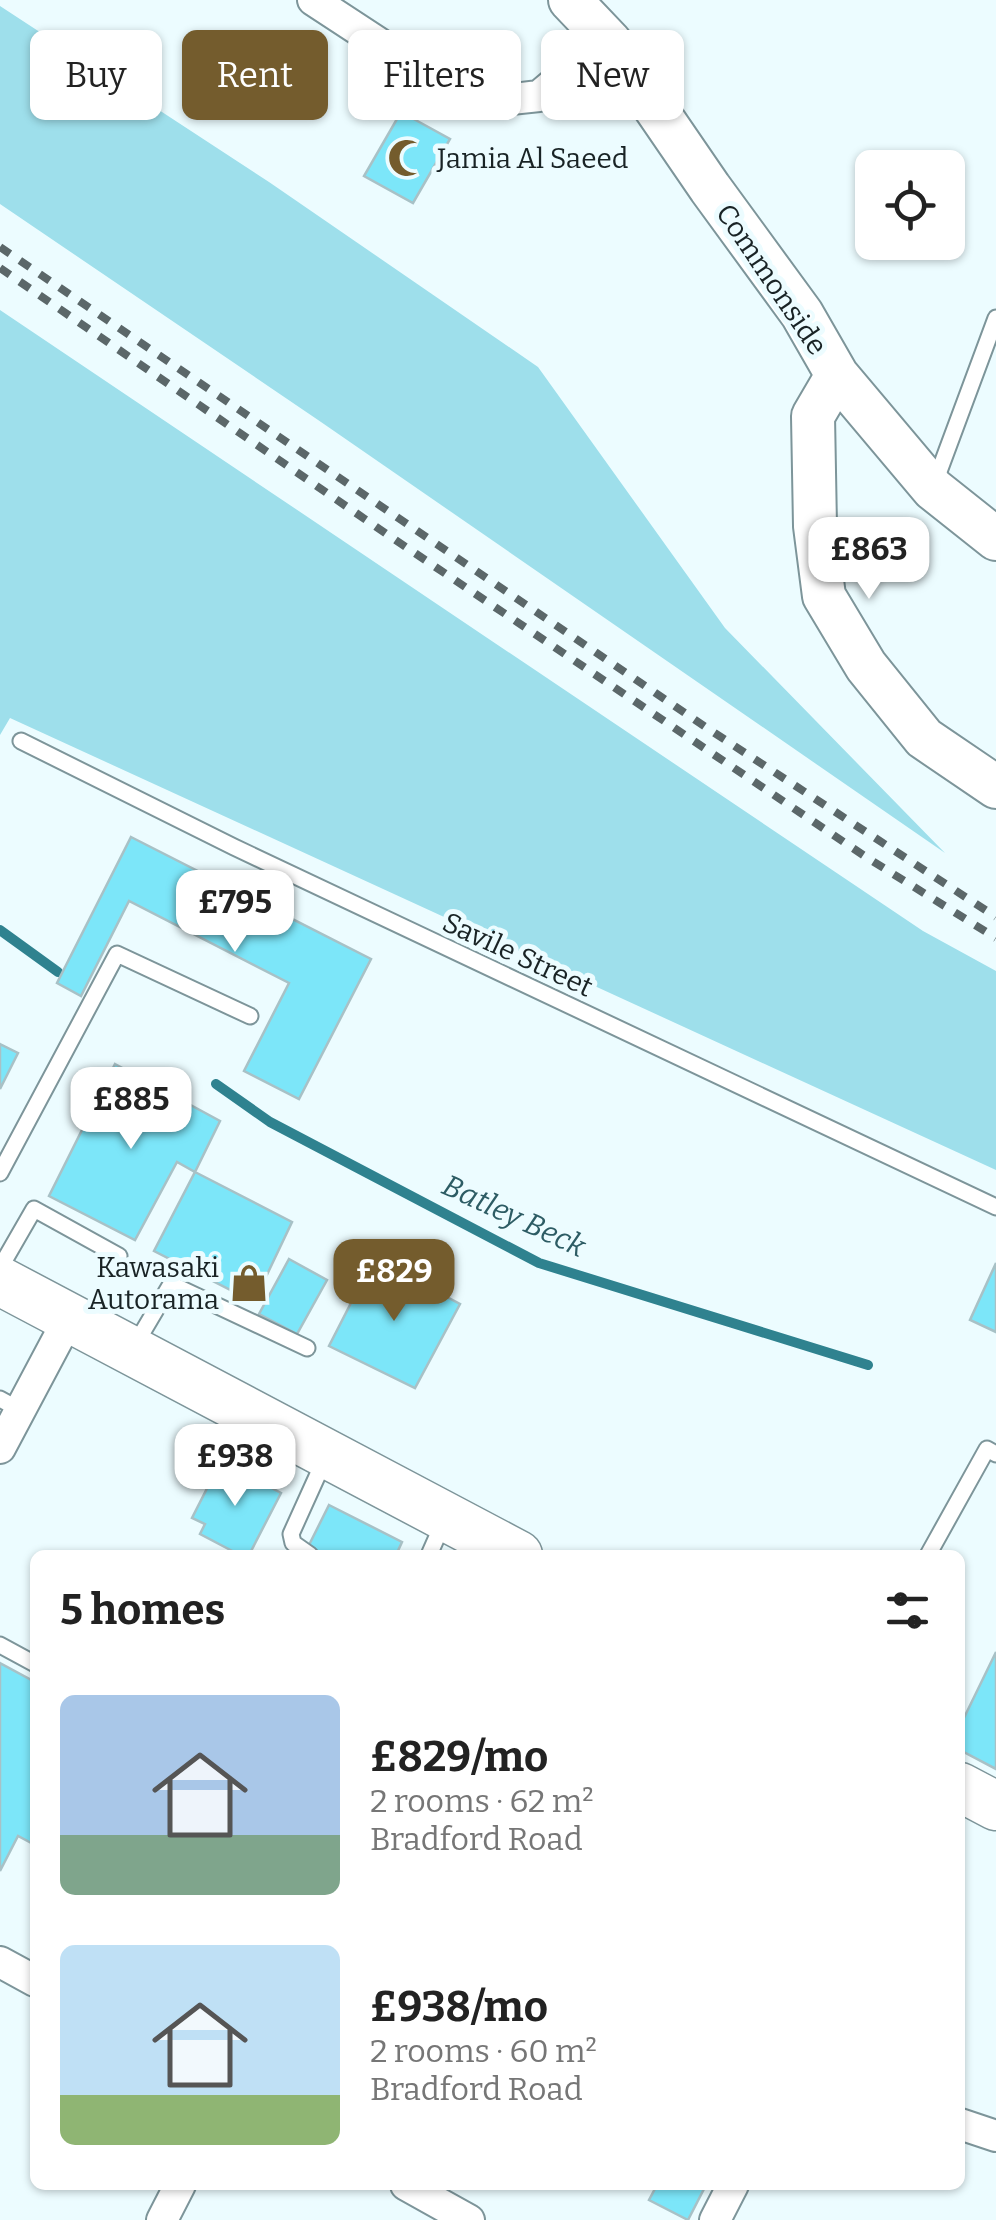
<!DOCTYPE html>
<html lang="en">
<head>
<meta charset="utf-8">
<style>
	body { margin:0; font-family:Bitter,serif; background:#f6f6f6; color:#222; height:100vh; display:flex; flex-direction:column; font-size:38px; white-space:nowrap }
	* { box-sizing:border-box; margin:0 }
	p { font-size:32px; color:#767676 }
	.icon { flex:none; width:55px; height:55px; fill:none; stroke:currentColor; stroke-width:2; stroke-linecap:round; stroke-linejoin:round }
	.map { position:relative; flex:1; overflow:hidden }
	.drawer { position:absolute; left:30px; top:1550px; width:935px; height:640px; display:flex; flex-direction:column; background:#fff; border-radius:15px; box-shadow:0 2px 8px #0004 }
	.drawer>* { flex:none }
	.hud { position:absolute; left:30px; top:30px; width:938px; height:90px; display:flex; gap:20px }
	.controls { position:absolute; left:855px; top:150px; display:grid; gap:20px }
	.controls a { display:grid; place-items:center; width:110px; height:110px; border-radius:15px; background:#fff; box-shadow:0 2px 8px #0004; font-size:50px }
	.price { position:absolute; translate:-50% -85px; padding:0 22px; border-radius:20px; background:#fff; color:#222; font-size:32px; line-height:65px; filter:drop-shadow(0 2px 5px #0008) }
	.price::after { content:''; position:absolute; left:50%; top:60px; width:30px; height:22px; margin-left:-15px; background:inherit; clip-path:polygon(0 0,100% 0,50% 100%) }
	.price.current { background:#745c2d; color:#fff }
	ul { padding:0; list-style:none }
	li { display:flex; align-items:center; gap:30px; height:250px; padding:0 30px }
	li span { display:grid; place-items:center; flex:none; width:280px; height:200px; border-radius:15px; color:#555 }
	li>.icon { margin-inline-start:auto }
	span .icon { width:120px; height:120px; fill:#fffc; stroke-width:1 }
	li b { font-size:42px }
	h2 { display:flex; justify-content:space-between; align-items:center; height:120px; padding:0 30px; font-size:42px }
	.pill { padding:0 35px; border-radius:15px; background:#fff; box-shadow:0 2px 8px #0004; font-size:35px; line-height:90px }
	.pill.current { background:#745c2d; color:#fff }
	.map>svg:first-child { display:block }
</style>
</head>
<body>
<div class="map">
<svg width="996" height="2220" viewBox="0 0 996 2220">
	<rect width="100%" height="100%" fill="#ecfcff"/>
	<path fill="#9edfeb" d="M 0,6 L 269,182 L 538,367 L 725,628 L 945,853 L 321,422 L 0,204 Z
		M 0,310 L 923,931 L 996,971 L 996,1170 L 10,718 L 0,735 Z"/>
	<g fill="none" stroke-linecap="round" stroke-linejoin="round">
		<path stroke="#2f828f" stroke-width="10" d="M 0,930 L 58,972
			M 216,1084 L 270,1122 L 539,1263 L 868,1365"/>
	</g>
	<path fill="#7ce6f9" stroke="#a8c1c6" stroke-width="2.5" d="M 401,112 L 450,139 L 413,203 L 364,176 Z
		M 131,837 L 371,959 L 299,1099 L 244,1071 L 289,983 L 129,901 L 81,996 L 57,983 Z
		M 0,1044 L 18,1053 L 0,1089 Z
		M 115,1064 L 220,1121 L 195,1172 L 177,1162 L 135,1240 L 49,1196 Z
		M 195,1172 L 292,1222 L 254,1302 L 154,1251 Z
		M 374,1258 L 460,1304 L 415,1388 L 329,1346 Z
		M 289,1259 L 327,1280 L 297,1334 L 259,1314 Z
		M 996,1263 L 996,1332 L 970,1320 Z
		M 221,1461 L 281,1493 L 249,1555 L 240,1555 L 200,1534 L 205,1524 L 192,1518 Z
		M 329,1505 L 402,1542 L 396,1555 L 304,1555 Z
		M 996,1652 L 996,1769 L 960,1750 L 960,1726 Z
		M 0,1663 L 35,1682 L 35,1845 L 18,1836 L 0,1871 Z
		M 657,2185 L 706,2185 L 688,2220 L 649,2200 Z"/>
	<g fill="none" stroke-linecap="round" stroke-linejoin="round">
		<g stroke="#7d959a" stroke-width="19">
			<path id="lane" d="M 934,485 L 996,318
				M 21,741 L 234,847 L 996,1207
				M 0,1173 L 117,954 L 250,1016
				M 0,1268 L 34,1209 L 119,1256
				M 135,1345 L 171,1284 L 307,1348
				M 0,1399 L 20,1410
				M 310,1555 L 293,1543 L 291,1534 L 324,1461
				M 429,1555 L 444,1521
				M 928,1555 L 987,1449 L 996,1454
				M 0,1645 L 35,1664"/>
		</g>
		<g stroke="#7d959a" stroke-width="34">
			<path id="street" d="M 313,0 L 429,76 L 486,102 L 539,96 L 589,54 L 610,42
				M 0,1448 L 69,1318
				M 0,1962 L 35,1981
				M 960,2124 L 996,2136
				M 406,2185 L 469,2220
				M 162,2220 L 180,2185
				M 715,2220 L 733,2185"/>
		</g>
		<g stroke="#7d959a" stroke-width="46">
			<path id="secondary" d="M 570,0 L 610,42 L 710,188 L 802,314 L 837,375 L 933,489 L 996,539
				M 837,375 L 813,416 L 815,526 L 824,596 L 866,666 L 924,738 L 996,787"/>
		</g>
		<g stroke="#7d959a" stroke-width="51">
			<path id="primary" d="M 0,1281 L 518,1555
				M 960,1787 L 996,1806"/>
		</g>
		<use href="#lane" stroke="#fff" stroke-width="15"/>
		<use href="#street" stroke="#fff" stroke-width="30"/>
		<use href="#secondary" stroke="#fff" stroke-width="42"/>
		<use href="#primary" stroke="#fff" stroke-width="48"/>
		<path stroke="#5b6769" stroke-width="8" stroke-dasharray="12 12" stroke-linecap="butt" d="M 0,247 L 707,728 L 996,917
			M 0,268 L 388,535 L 866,857 L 996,938"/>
	</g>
	<defs>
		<g id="mosque-bare" transform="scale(3)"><path d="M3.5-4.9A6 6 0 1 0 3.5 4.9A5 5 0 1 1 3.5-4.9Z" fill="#745c2d" stroke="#ecfcff" stroke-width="2.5" paint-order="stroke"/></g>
		<g id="shop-bare" transform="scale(3)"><path d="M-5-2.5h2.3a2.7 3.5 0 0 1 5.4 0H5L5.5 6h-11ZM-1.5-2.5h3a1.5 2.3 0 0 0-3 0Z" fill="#745c2d" stroke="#ecfcff" stroke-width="2.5" paint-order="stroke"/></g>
	</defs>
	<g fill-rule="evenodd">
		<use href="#mosque-bare" x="407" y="158"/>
		<use href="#shop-bare" x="249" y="1283"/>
	</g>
	<g text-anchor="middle" stroke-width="10" stroke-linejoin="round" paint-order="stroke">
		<g font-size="28" fill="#192325" stroke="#ecfcff" text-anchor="start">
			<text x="437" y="168">Jamia Al Saeed</text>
			<text x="219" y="1277" text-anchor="end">Kawasaki<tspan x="219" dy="32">Autorama</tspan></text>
		</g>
		<g font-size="28" fill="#192325" stroke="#ecfcff">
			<text transform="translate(772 279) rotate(56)" y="10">Commonside</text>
			<text transform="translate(518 954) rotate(25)" y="10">Savile Street</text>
		</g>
		<g font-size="30" font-style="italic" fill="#2d5c64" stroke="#ecfcff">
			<text transform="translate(514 1216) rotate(25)" y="10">Batley Beck</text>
		</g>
	</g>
</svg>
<div class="controls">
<a><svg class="icon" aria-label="locate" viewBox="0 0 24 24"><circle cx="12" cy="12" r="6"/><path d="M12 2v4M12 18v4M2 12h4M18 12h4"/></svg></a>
</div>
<b class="price" style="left:869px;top:602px">£863</b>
<b class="price" style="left:235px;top:955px">£795</b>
<b class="price" style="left:131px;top:1152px">£885</b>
<b class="price current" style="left:394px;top:1324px">£829</b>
<b class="price" style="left:235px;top:1509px">£938</b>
<div class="hud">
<a class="pill">Buy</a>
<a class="pill current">Rent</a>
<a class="pill">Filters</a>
<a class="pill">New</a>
</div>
<section class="drawer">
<h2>5 homes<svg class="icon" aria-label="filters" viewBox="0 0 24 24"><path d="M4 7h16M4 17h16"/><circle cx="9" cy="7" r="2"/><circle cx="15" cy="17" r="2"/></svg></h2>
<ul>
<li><span style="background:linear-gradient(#a9c7e8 70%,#7fa58c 0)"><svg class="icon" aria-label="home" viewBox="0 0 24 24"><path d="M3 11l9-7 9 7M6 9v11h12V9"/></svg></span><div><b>£829/mo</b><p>2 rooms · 62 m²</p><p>Bradford Road</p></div></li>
<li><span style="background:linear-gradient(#bfe0f5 75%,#8fb573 0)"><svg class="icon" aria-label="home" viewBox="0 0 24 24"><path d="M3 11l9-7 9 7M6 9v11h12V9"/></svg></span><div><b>£938/mo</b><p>2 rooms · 60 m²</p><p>Bradford Road</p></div></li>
</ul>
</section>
</div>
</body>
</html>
